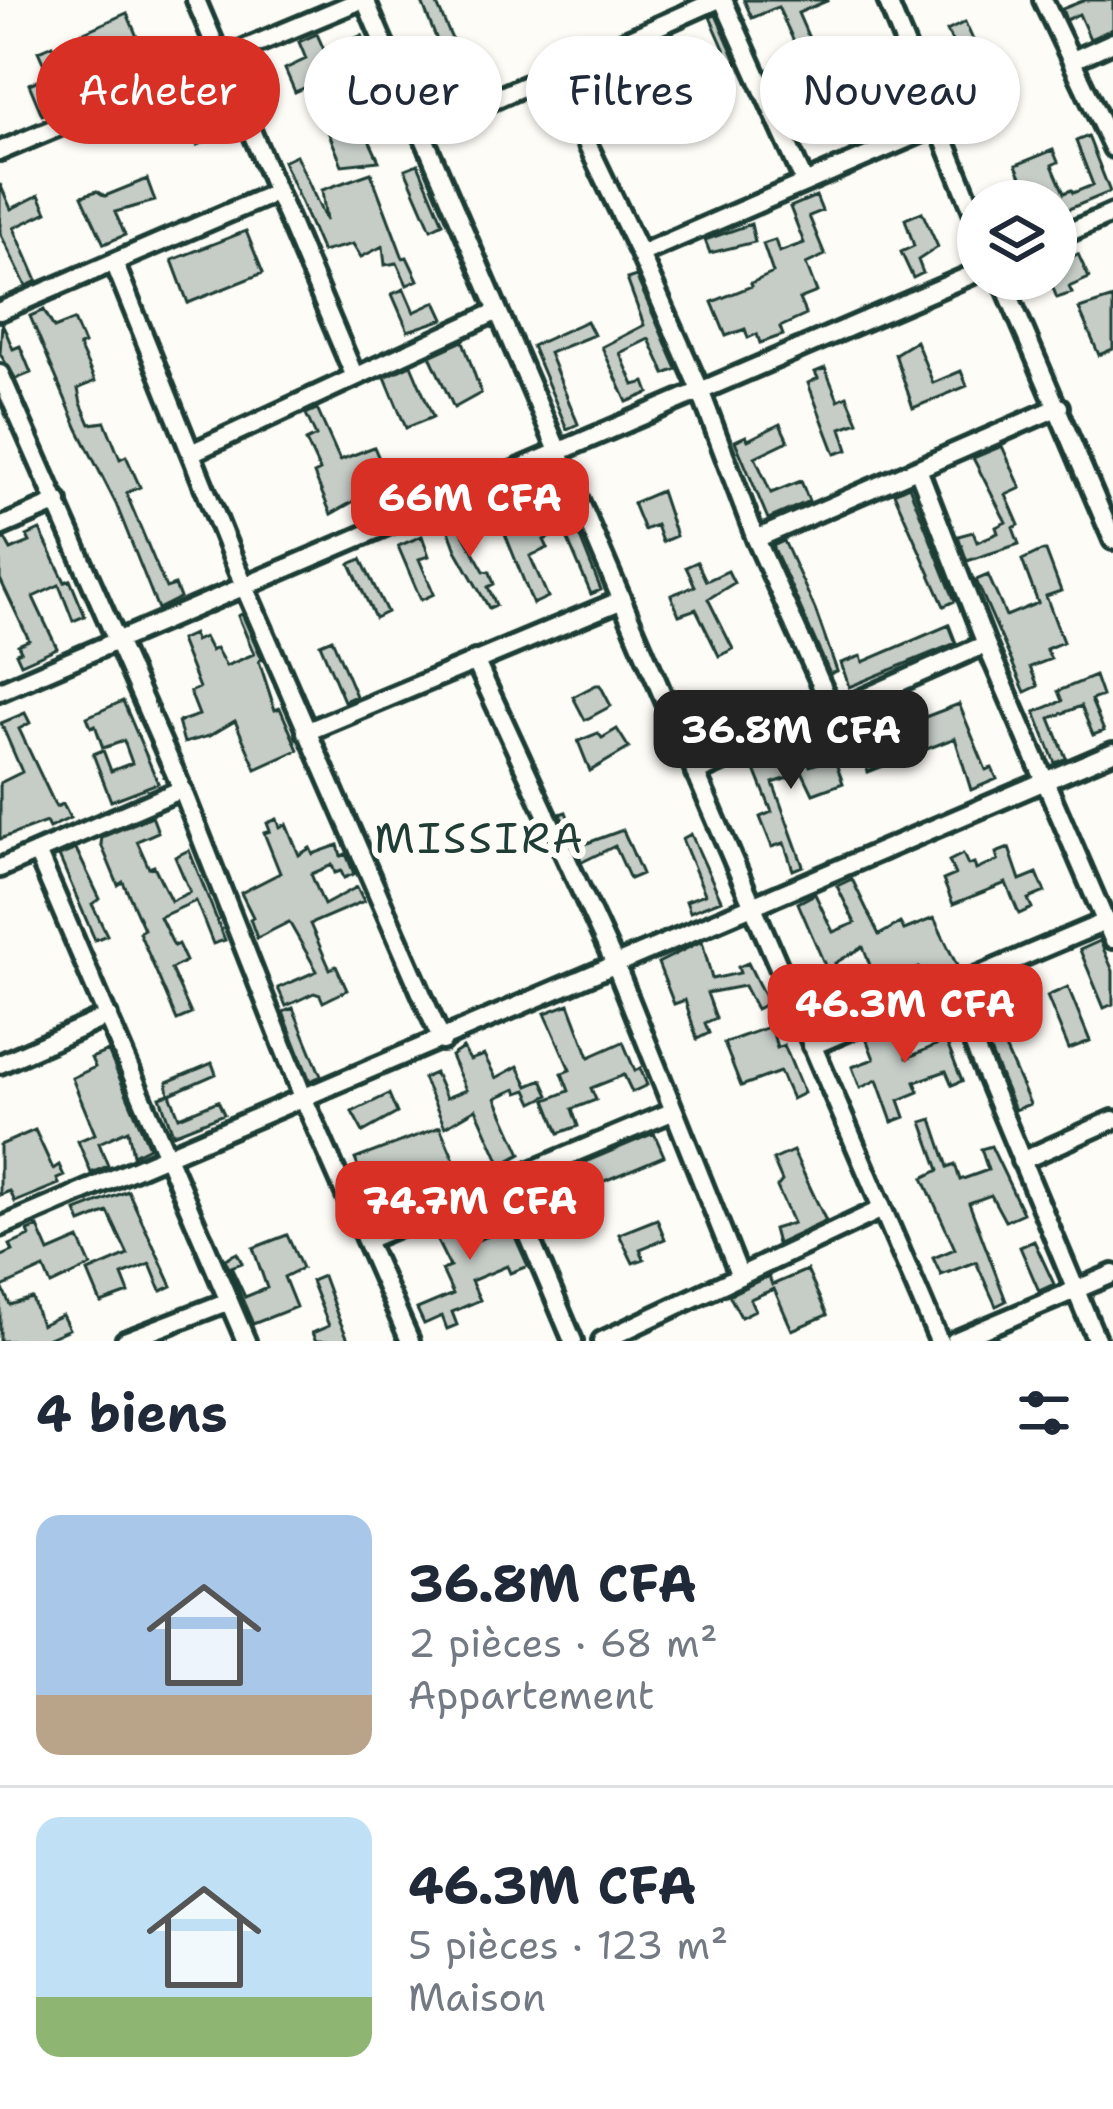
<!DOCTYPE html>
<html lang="fr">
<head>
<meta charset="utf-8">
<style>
	body { margin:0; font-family:"Shantell Sans",sans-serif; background:#f6f6f7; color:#1f2937; height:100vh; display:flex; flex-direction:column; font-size:45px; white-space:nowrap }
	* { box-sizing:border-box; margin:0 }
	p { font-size:39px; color:#747a83 }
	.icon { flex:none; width:66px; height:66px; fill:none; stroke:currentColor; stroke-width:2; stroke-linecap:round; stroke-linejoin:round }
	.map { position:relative; height:1341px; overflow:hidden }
	.sheet { display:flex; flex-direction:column; background:#fff; flex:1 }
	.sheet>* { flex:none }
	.guide { position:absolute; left:36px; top:36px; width:1041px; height:108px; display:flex; gap:24px }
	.fabs { position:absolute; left:957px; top:180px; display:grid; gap:24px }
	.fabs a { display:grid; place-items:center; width:120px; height:120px; border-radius:50%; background:#fff; box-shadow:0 3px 9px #0004; font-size:60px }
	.price { position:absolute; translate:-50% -102px; padding:0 27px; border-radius:24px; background:#d93025; color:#fff; font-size:39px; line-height:78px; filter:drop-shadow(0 3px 6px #0008) }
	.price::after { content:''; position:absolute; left:50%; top:72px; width:36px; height:27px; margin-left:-18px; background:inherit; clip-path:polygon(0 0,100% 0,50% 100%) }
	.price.selected { background:#222; color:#fff }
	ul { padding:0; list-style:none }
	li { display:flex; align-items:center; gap:36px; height:300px; padding:0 36px }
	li+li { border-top:3px solid #e0e1e3 }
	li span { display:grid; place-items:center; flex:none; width:336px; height:240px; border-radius:24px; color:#555 }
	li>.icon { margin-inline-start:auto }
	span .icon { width:144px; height:144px; fill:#fffc; stroke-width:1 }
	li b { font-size:51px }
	h2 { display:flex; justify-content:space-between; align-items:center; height:144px; padding:0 36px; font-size:51px }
	.pill { padding:0 42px; border-radius:54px; background:#fff; box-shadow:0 3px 9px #0004; font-size:42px; line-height:108px }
	.pill.selected { background:#d93025; color:#fff }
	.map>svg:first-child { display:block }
</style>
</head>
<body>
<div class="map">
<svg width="1113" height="1341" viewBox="0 0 1113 1341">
	<rect width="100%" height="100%" fill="#fdfcf7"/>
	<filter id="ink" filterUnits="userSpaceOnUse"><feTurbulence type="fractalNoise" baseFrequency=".00833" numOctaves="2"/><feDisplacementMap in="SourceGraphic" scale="24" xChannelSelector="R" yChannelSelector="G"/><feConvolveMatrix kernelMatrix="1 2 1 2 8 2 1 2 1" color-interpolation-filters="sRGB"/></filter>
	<g filter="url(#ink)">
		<path fill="#c6cdc7" stroke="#1f3d34" stroke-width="3" d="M 421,0 L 435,0 L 471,83 L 453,91 L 456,98 L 429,111 L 404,56 L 438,43 Z
			M 744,0 L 829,0 L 798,13 L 828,82 L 815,87 L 778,7 L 752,18 Z
			M 1085,0 L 1113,0 L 1113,29 L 1090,39 L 1079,14 L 1066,20 L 1062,9 Z
			M 127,13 L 151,70 L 110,88 L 107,81 L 99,85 L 75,36 Z
			M 716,15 L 737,63 L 699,80 L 693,66 L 725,51 L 710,17 Z
			M 965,22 L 982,60 L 965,69 L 947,31 Z
			M 317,34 L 325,52 L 362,35 L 386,89 L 374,94 L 359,62 L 331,75 L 354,133 L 364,129 L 379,161 L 342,165 L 317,105 L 325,102 L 317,82 L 295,92 L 285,69 L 306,59 L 299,42 Z
			M 53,45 L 79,104 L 42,115 L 29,84 L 49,76 L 38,51 Z
			M 841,79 L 866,140 L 854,145 L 831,82 Z
			M 190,85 L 212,139 L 197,145 L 184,116 L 177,118 L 167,95 Z
			M 1088,136 L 1110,192 L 1064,211 L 1060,201 L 1032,201 L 1016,165 L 1053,150 L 1058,162 L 1052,165 L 1064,193 L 1071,190 L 1073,193 L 1093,185 L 1076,141 Z
			M 296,155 L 326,221 L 322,190 L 371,173 L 403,258 L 407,257 L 418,280 L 407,285 L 397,263 L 385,265 L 383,246 L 361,257 L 353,244 L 322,252 L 283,161 Z
			M 418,164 L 443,223 L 431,229 L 405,169 Z
			M 147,179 L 155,201 L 115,212 L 125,235 L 104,244 L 82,196 L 97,191 L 105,196 Z
			M 0,184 L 11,209 L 39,195 L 47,212 L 14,228 L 37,281 L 26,286 L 0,233 Z
			M 816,196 L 822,211 L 809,216 L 825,255 L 806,264 L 817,292 L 799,299 L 806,315 L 780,327 L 783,335 L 760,343 L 757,334 L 748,338 L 745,329 L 726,336 L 712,302 L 752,286 L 751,283 L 773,273 L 763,244 L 775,240 L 779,252 L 804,243 L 790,207 Z
			M 922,212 L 938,247 L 918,260 L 923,273 L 913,278 L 901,252 L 914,246 L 905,219 Z
			M 751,224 L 755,242 L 710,253 L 705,240 Z
			M 246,231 L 263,273 L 188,303 L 172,260 Z
			M 1078,254 L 1089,278 L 1069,287 L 1072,293 L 1057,298 L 1050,281 L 1021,292 L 1016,279 L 1056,279 L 1056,264 Z
			M 636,276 L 677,369 L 665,374 L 649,339 L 620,353 L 634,385 L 645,382 L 649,393 L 627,402 L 602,347 L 644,325 L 627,279 Z
			M 404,289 L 414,312 L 436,302 L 444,319 L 408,331 L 392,294 Z
			M 1113,298 L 1113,349 L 1099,355 L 1079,309 Z
			M 44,310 L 54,328 L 74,320 L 84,344 L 79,346 L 95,381 L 78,389 L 81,403 L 90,424 L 105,422 L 120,459 L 126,456 L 140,487 L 126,493 L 166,588 L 175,585 L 180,598 L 158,609 L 116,504 L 78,429 L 30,316 Z
			M 587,321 L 594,335 L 549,353 L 578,424 L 567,429 L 532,346 Z
			M 2,323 L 13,349 L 20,346 L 31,373 L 16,379 L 0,354 Z
			M 463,341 L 481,393 L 454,408 L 430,356 Z
			M 916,341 L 933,383 L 961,371 L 967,386 L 913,408 L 895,354 Z
			M 411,365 L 433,417 L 406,428 L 385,377 Z
			M 825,368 L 838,400 L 847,396 L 858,422 L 841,428 L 848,450 L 835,454 L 808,383 L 818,378 L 815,372 Z
			M 317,409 L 340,460 L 374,447 L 397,500 L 390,502 L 393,509 L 379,515 L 370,492 L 331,514 L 314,474 L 320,471 L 306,441 L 316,436 L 306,414 Z
			M 780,424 L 788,441 L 755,457 L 771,493 L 801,481 L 809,501 L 768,519 L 735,441 L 746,436 L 748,440 Z
			M 1002,446 L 1021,488 L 1006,495 L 1019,525 L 1013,528 L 1019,544 L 967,561 L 958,536 L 973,532 L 977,542 L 998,533 L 996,527 L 1006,522 L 973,458 Z
			M 909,486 L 955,601 L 944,606 L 894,493 Z
			M 661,491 L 676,536 L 662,542 L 656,525 L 644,530 L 633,503 Z
			M 523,495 L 536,522 L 568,508 L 601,590 L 591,594 L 564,531 L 544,540 L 548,548 L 530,556 L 548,597 L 533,604 L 494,506 Z
			M 450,512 L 455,520 L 459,518 L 462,532 L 484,571 L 490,572 L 494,584 L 488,587 L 496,605 L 489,608 L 456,550 L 443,515 Z
			M 40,530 L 65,582 L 70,580 L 85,616 L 73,621 L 59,585 L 33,597 L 57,648 L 21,664 L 16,653 L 21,651 L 18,645 L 29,640 L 0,579 L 0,540 L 5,539 L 11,550 L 30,542 L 27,536 Z
			M 422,536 L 429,556 L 419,559 L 434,594 L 421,600 L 398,546 Z
			M 784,541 L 815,609 L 837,671 L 830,674 L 773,546 Z
			M 1041,551 L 1046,551 L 1061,591 L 1046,596 L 1063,642 L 1046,649 L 1051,659 L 1030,667 L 1038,686 L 1025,692 L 976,580 L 988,575 L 1006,616 L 1038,603 L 1022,560 Z
			M 361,559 L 387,612 L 375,618 L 350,564 Z
			M 697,562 L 706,581 L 728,571 L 734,583 L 708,599 L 733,649 L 719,656 L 696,609 L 679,615 L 671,595 L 695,586 L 686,567 Z
			M 242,614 L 262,659 L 259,661 L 275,710 L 280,708 L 298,750 L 256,769 L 235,721 L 209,736 L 184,743 L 178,722 L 199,715 L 190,692 L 199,688 L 180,640 L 193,634 L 195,641 L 204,637 L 211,651 L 216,648 L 226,666 L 254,654 L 238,616 Z
			M 949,625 L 956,643 L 849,687 L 841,663 L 861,656 L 863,662 Z
			M 332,639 L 356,696 L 344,701 L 320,644 Z
			M 1095,676 L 1102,696 L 1091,700 L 1104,731 L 1093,735 L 1081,706 L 1050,718 L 1066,758 L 1055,763 L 1035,712 L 1062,701 L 1058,691 Z
			M 596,685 L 600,685 L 611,706 L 585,720 L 573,697 Z
			M 123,701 L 158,783 L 111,801 L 93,754 L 103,750 L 111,771 L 132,763 L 124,741 L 103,748 L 95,725 L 91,727 L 87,717 Z
			M 887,702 L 891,712 L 913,703 L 920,719 L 959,704 L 986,770 L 992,768 L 997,779 L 971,790 L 955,738 L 868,772 L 861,754 L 890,743 L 880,719 L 866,724 L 861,713 Z
			M 25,713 L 30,723 L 19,729 L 56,807 L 63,804 L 70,818 L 49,828 L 46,822 L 0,839 L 0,783 L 22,772 L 1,723 Z
			M 617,729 L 629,748 L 590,771 L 578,741 L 598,733 L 602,738 Z
			M 801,748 L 810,766 L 834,758 L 843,783 L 813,794 L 803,773 L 773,783 L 803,866 L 793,870 L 784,843 L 772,847 L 760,817 L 772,812 L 752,762 L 778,752 L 780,758 Z
			M 566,812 L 579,846 L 623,830 L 642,874 L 630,879 L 615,846 L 582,862 L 560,814 Z
			M 152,816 L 158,832 L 137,841 L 149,868 L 154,866 L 171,901 L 190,892 L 175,857 L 189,850 L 225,940 L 213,944 L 196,901 L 160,917 L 174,946 L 178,944 L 186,961 L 171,969 L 191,1014 L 177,1020 L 139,932 L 144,929 L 123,882 L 118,885 L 101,844 L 102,837 Z
			M 277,819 L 280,827 L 286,824 L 299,855 L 310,848 L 313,854 L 338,845 L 341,856 L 346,854 L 354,874 L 344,878 L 341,871 L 335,873 L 332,865 L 311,874 L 324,905 L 357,887 L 364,901 L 310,924 L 330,969 L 336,966 L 347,990 L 323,1002 L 320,995 L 314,993 L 286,1006 L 278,988 L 317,971 L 289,922 L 257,938 L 250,919 L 253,917 L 241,893 L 280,873 L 264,833 L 270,831 L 267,823 Z
			M 691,834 L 721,900 L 690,912 L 686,901 L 705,894 L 682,839 Z
			M 1009,848 L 1020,880 L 1037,873 L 1045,892 L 1028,899 L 1032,908 L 1019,914 L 1006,883 L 953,904 L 943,880 L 955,875 L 949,861 L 963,854 L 968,865 L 974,863 L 976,870 L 998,860 L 996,853 Z
			M 76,849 L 100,899 L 92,904 L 107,935 L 95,940 L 59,856 Z
			M 852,879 L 879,935 L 900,923 L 904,930 L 934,918 L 958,968 L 924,982 L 919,968 L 878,986 L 863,947 L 835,963 L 853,1001 L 843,1007 L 798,903 L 815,894 L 833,932 L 855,923 L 837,886 Z
			M 702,941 L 712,979 L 740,973 L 738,967 L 748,963 L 768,1003 L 756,1009 L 744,986 L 707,993 L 716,1018 L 705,1023 L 709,1033 L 697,1039 L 685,1000 L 674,1004 L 658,963 Z
			M 1100,941 L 1113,971 L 1113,1004 L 1104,1008 L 1080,950 Z
			M 1068,987 L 1090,1041 L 1069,1049 L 1047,996 Z
			M 984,1001 L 1030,1104 L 1015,1110 L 971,1006 Z
			M 569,1004 L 589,1057 L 623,1042 L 635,1071 L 640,1068 L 647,1085 L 632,1092 L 624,1075 L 591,1088 L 596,1100 L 572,1109 L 578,1126 L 559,1133 L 546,1100 L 569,1091 L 562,1073 L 570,1070 L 545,1013 Z
			M 293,1008 L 321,1076 L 310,1081 L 283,1012 Z
			M 933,1009 L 962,1081 L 952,1085 L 946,1071 L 915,1082 L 919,1092 L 899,1100 L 905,1117 L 892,1122 L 877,1080 L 860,1088 L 852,1067 L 874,1059 L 866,1038 L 894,1027 L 907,1058 L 936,1045 L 922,1013 Z
			M 771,1026 L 777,1048 L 784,1045 L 804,1093 L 792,1099 L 780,1072 L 741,1086 L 724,1043 Z
			M 463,1048 L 470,1060 L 484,1055 L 496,1078 L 518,1066 L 528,1086 L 542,1080 L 549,1095 L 533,1103 L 527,1090 L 518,1093 L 516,1089 L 496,1098 L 521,1154 L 501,1165 L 476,1109 L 445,1127 L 423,1078 L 435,1073 L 446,1098 L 466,1090 L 451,1056 Z
			M 108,1051 L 149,1147 L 133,1155 L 128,1130 L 99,1143 L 108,1166 L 91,1173 L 78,1141 L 95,1134 L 72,1078 L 95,1067 L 91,1058 Z
			M 212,1063 L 216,1074 L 170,1094 L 179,1117 L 218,1101 L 224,1114 L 173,1134 L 160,1097 L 169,1094 L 167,1082 Z
			M 389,1094 L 397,1113 L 363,1132 L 352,1112 Z
			M 932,1119 L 948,1167 L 955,1164 L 960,1180 L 988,1170 L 981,1149 L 991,1146 L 1023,1213 L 1005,1221 L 991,1195 L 969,1203 L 1006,1301 L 996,1306 L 976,1262 L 941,1275 L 933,1258 L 955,1249 L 923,1178 L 939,1170 L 922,1122 Z
			M 440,1127 L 463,1181 L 450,1186 L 446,1177 L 391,1201 L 394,1209 L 378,1215 L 355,1159 Z
			M 35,1130 L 53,1169 L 59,1165 L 64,1176 L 57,1179 L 59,1184 L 15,1202 L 10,1191 L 0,1195 L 0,1145 Z
			M 654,1133 L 664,1156 L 557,1201 L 547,1178 Z
			M 793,1151 L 826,1221 L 777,1244 L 773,1229 L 793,1223 L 777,1187 L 782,1181 L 773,1160 Z
			M 128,1191 L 172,1286 L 161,1291 L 150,1264 L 122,1275 L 129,1293 L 101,1303 L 88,1272 L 128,1255 L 108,1212 L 81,1223 L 76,1211 Z
			M 499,1198 L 501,1204 L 460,1223 L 469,1243 L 511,1228 L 528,1266 L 510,1273 L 507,1266 L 471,1281 L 480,1300 L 452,1312 L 457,1325 L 447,1329 L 442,1316 L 424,1324 L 417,1309 L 453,1294 L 442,1270 L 450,1267 L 430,1227 Z
			M 657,1219 L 665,1239 L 640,1249 L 644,1259 L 633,1263 L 619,1234 Z
			M 38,1227 L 49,1252 L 79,1239 L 91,1266 L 51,1285 L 44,1268 L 2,1287 L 10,1305 L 32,1298 L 41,1325 L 62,1315 L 69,1329 L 42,1341 L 0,1341 L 0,1257 L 13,1251 L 10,1245 L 30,1236 L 28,1231 Z
			M 287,1235 L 302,1268 L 284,1277 L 296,1307 L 253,1324 L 225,1259 L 237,1253 L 242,1263 L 231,1267 L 245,1297 L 267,1288 L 253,1248 Z
			M 1034,1241 L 1054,1284 L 1039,1291 L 1020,1247 Z
			M 807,1270 L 827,1315 L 792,1330 L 774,1289 L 750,1299 L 755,1310 L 741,1317 L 729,1295 L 769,1276 L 772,1285 Z
			M 323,1276 L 338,1317 L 349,1341 L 316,1341 L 312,1333 L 329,1326 L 311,1281 Z"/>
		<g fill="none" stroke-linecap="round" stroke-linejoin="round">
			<g stroke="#1f3d34" stroke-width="26">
				<path id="street" d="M 196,0 L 355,377
					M 365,0 L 939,1341
					M 723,0 L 805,183
					M 887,0 L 978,223
					M 1043,0 L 1113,148
					M 1073,60 L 1113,42
					M 553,72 L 640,254 L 700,390 L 756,539 L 834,713
					M 421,132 L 717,0
					M 0,151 L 361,0
					M 1056,238 L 1113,213
					M 640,254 L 937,126
					M 114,262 L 244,586 L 442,1041
					M 1002,279 L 1113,540
					M 0,311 L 277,192
					M 0,374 L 182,789 L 303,1097 L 410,1341
					M 191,453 L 498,311
					M 918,469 L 986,644 L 1113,939
					M 0,527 L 58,502
					M 756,539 L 1059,407
					M 475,660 L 616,966 L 740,1276
					M 0,691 L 978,272
					M 306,732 L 622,600
					M 695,773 L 986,644
					M 37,852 L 246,1341
					M 0,868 L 182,789
					M 951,990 L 1097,1341
					M 812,1046 L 1105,922
					M 0,1064 L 108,1016
					M 1021,1161 L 1113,1120
					M 506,1182 L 573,1341
					M 0,1227 L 1113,752
					M 366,1240 L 674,1111
					M 125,1341 L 229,1301
					M 602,1341 L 882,1209
					M 955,1341 L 1113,1274"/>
			</g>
			<use href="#street" stroke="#fdfcf7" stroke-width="16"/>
		</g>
	</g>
	<g text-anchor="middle" stroke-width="12" stroke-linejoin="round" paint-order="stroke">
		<g font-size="42" letter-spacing="3" fill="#1f3d34" stroke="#fdfcf7">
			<text x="480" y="853">MISSIRA</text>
		</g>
	</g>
</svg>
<div class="fabs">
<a><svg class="icon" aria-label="layers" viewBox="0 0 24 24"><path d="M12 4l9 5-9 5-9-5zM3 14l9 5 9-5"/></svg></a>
</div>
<b class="price" style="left:470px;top:560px">66M CFA</b>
<b class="price selected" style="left:791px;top:792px">36.8M CFA</b>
<b class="price" style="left:905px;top:1066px">46.3M CFA</b>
<b class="price" style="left:470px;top:1263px">74.7M CFA</b>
<div class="guide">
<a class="pill selected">Acheter</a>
<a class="pill">Louer</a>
<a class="pill">Filtres</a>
<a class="pill">Nouveau</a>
</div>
</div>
<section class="sheet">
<h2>4 biens<svg class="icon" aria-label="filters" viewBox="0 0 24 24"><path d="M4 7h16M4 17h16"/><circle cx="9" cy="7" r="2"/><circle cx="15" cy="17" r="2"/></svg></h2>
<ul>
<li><span style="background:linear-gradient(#a9c7e8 75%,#b9a48a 0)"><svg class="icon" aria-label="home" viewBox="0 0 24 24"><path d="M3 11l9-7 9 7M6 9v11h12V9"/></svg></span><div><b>36.8M CFA</b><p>2 pièces · 68 m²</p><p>Appartement</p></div></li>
<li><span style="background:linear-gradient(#bfe0f5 75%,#8fb573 0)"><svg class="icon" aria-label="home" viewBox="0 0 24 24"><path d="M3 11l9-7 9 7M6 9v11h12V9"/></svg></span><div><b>46.3M CFA</b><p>5 pièces · 123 m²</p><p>Maison</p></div></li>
</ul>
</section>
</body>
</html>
